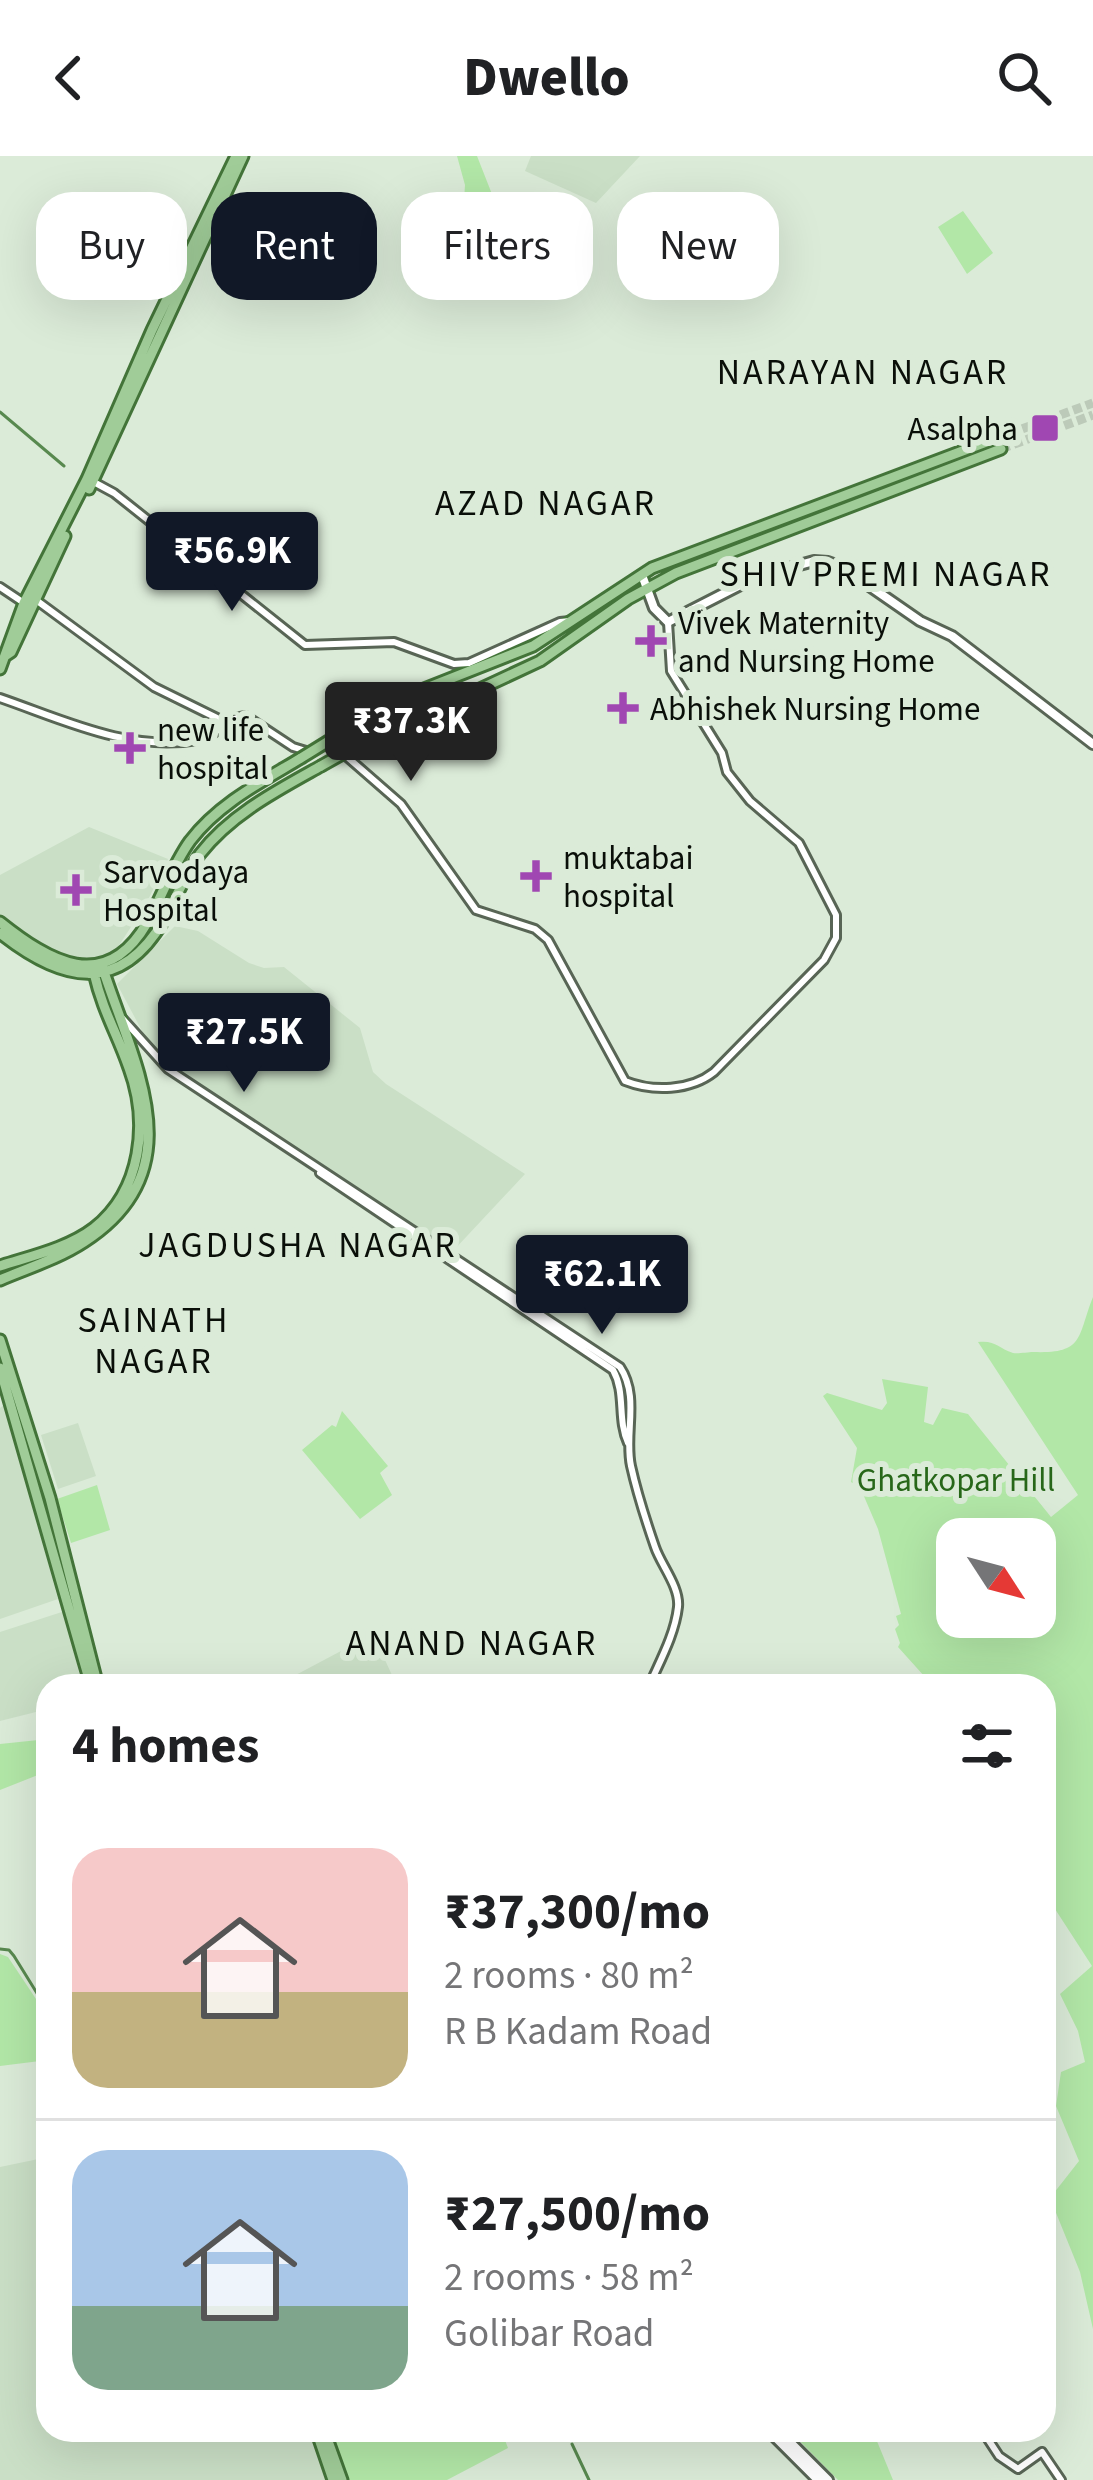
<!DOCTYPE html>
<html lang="en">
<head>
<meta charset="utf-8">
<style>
	body { margin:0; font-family:"Source Sans 3",sans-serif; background:#f2f2f2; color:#202124; height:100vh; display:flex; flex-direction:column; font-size:45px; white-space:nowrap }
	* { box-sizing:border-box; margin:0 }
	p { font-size:39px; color:#757577 }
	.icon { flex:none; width:66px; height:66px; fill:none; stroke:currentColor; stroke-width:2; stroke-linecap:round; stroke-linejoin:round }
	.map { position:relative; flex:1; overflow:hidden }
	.panel { position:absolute; left:36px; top:1518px; width:1020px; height:768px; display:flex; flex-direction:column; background:#fff; border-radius:36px; box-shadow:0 12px 48px #0002 }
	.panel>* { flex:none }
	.banner { position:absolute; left:36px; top:36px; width:1023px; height:108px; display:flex; gap:24px }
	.needle { width:78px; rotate:126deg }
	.tools { position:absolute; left:936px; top:1362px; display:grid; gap:24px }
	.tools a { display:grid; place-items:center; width:120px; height:120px; border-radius:24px; background:#fff; box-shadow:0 12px 48px #0002; font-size:60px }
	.price { position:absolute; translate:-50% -102px; padding:0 27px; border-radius:12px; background:#111827; color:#fff; font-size:39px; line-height:78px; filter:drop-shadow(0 3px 6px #0008) }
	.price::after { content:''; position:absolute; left:50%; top:72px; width:36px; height:27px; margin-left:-18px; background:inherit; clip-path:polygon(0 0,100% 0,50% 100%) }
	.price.active { background:#222; color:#fff }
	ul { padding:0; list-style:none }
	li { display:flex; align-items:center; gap:36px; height:300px; padding:0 36px }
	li+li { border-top:3px solid #e0e0e0 }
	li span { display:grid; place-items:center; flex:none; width:336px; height:240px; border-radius:36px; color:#555 }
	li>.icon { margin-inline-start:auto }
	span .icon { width:144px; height:144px; fill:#fffc; stroke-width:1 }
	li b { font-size:51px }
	h2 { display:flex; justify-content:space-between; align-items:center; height:144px; padding:0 36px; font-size:51px }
	.chip { padding:0 42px; border-radius:36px; background:#fff; box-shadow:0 12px 48px #0002; font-size:42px; line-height:108px }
	.chip.active { background:#111827; color:#fff }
	header { display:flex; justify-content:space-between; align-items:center; height:156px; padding:0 36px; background:#fff; font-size:54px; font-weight:800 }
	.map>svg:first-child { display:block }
</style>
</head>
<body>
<header><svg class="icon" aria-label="back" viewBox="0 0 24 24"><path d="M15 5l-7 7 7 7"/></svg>Dwello<svg class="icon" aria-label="search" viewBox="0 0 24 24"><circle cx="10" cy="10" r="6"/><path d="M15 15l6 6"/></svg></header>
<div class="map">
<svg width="1093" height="2324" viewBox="0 0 1093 2324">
	<rect width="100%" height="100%" fill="#dbebd8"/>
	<path fill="#cadfc6" d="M 531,0 L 640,0 L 596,47 L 525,15 Z
		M 89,671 L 168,703 L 146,748 L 112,800 L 100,805 L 67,804 L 54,800 L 0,758 L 0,719 Z
		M 175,770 L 198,775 L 249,807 L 264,812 L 284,811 L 360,872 L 373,916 L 386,928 L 525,1018 L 453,1095 L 179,917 L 150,890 L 117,828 Z
		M 5,1248 L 58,1443 L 0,1463 L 0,1252 Z
		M 78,1267 L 96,1320 L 58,1333 L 41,1279 Z
		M 65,1455 L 82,1530 L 48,1530 L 48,1553 L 0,1565 L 0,1476 Z
		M 373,1478 L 397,1530 L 275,1530 Z
		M 48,2001 L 48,2274 L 310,2274 L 327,2324 L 0,2324 L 0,2011 Z"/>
	<path fill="#b2e7a7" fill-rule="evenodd" d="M 457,0 L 477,0 L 499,56 L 480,71 L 471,68 L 463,59 L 465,29 Z
		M 963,55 L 993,97 L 967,118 L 938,71 Z
		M 257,360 L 288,368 L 238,430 L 212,409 L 235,381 L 231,376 Z
		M 1093,1141 L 1093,2173 L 1080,2116 L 1050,2042 L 1079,2005 L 1056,1950 L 1061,1916 L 1085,1906 L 1078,1875 L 1060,1838 L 1092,1810 L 1044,1736 L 1044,1727 L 1052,1723 L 1044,1711 L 1044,1530 L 939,1530 L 929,1519 L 925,1521 L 898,1491 L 900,1487 L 895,1473 L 899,1469 L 896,1460 L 901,1458 L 878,1373 L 860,1331 L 851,1326 L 857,1292 L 823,1240 L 827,1237 L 882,1254 L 887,1247 L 882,1223 L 928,1231 L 924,1266 L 933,1269 L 942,1252 L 968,1258 L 1051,1361 L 1078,1339 L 978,1186 C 996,1184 998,1192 1013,1197 C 1018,1198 1028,1196 1033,1196 C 1085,1198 1077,1181 1093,1141 ZM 957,1383 L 1035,1383 L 1035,1461 L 957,1461 Z
		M 342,1255 L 388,1310 L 380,1317 L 392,1339 L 360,1363 L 302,1294 L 332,1269 L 336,1271 Z
		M 97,1329 L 110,1374 L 71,1387 L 57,1343 Z
		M 48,1583 L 48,1615 L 0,1634 L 0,1588 Z
		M 0,1798 L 8,1801 L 46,1858 L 48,1904 L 0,1910 Z
		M 331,2274 L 511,2274 L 503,2279 L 508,2292 L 447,2324 L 347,2324 Z
		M 789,2274 L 877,2274 L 874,2278 L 893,2324 L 838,2324 Z"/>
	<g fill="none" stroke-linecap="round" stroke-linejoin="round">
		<path stroke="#58894f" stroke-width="3" d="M 0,256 L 64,310
			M 0,1793 L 9,1794 L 14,1800 L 48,1855
			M 566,2274 L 566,2275
			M 572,2288 L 589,2324"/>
		<path stroke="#bccab9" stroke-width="9" stroke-dasharray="9 4.5" stroke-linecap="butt" d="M 997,282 L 1093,247
			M 1001,293 L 1093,259"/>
		<g stroke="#586555" stroke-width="12">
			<path id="tertiary" d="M 90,324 L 114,337 L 305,489 L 394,486 L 454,508 L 469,507 L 560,466 L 570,465
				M 0,431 L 27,449
				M 36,444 L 154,531 L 223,565
				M 0,542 C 64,564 128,596 198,584 C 218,581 221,563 246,560 L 293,591 L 306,595
				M 325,590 L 338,593 L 401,648 L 476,754 L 535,773 L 548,784 L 625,925 C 653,936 690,935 714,916 L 824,804 L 836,782 L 836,759 L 799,687 L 750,645 L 727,616 L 722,597 L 671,515 L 668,466
				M 122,862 L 168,913 L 620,1211 C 640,1241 624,1278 631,1310 C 637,1337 646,1365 655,1391 C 661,1409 680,1431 678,1451 C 675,1478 660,1505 649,1530
				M 320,1017 L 613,1214 C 626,1237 617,1263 628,1287
				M 982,2274 L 999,2300 L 1018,2313 L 1042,2296 L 1061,2324"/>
		</g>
		<g stroke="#586555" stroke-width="14">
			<path id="secondary" d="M 642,419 L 654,452 L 668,466 L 756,421 L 814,405 L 828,406 L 842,411 L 920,465 L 952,480 L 1093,588
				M 768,2274 L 818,2324
				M 778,2274 L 828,2324"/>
		</g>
		<g stroke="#437439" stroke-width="15">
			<path id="primary" d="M 89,333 L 243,0
				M 5,500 L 11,496 L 65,380
				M 0,513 L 24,447 L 87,323 L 152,174 L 236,0
				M 335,581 L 419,535 L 533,490 L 652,412 L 997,282
				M 353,592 L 540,505 L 628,443 L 676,417 L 1001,293
				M 0,766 C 49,805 105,839 147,767 C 162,741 172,710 190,685 C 218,648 261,626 301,602
				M 0,777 C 60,825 119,841 164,764 C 176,742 185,719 200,698 C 231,658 278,634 321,610
				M 0,1110 C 31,1100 68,1092 94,1072 C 142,1034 149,966 129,912 C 117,877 103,856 94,817
				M 0,1124 C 28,1112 58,1103 84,1086 C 196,1014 134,909 103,813
				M 0,1184 L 50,1342 L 98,1530
				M 0,1212 L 91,1530
				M 316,2274 L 333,2324
				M 324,2274 L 342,2324"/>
		</g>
		<use href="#tertiary" stroke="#fff" stroke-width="6"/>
		<use href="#secondary" stroke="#fff" stroke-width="8"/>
		<use href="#primary" stroke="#a0cc98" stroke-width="9"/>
		<g stroke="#437439" stroke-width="15" stroke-linecap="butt">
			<path id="primary-bridge" d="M 301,602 L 335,581
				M 321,610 L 353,592"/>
		</g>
		<use href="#primary-bridge" stroke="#a0cc98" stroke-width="9"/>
	</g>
	<g fill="#a047b2" stroke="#dbebd8" stroke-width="4.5">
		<rect x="1030" y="257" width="30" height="30" rx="6"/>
		<path d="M645 467h12v12h12v12h-12v12h-12v-12h-12v-12h12z"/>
		<path d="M617 534h12v12h12v12h-12v12h-12v-12h-12v-12h12z"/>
		<path d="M124 574h12v12h12v12h-12v12h-12v-12h-12v-12h12z"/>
		<path d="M530 702h12v12h12v12h-12v12h-12v-12h-12v-12h12z"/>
		<path d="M70 716h12v12h12v12h-12v12h-12v-12h-12v-12h12z"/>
	</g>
	<g text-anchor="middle" stroke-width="12" stroke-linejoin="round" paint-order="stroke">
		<g font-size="33" fill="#0a0f09" stroke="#dbebd8" text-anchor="start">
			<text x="1018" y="284" text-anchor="end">Asalpha</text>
			<text x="678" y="478">Vivek Maternity<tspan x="678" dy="38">and Nursing Home</tspan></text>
			<text x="650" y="564">Abhishek Nursing Home</text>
			<text x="157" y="585">new life<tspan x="157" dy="38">hospital</tspan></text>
			<text x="563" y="713">muktabai<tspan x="563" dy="38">hospital</tspan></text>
			<text x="103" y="727">Sarvodaya<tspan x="103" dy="38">Hospital</tspan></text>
		</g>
		<g font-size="33" fill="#276719" stroke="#dbebd8">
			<text x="956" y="1335">Ghatkopar Hill</text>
		</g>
		<g font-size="36" letter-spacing="3" fill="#0a0f09" stroke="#dbebd8">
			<text x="863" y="228">NARAYAN NAGAR</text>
			<text x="546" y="359">AZAD NAGAR</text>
			<text x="886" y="430">SHIV PREMI NAGAR</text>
			<text x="298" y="1101">JAGDUSHA NAGAR</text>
			<text x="154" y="1176">SAINATH<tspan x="154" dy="41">NAGAR</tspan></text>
			<text x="472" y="1499">ANAND NAGAR</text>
		</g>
	</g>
</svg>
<div class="tools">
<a><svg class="needle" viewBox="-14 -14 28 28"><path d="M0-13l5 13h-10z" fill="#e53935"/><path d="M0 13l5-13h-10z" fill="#757577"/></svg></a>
</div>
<b class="price" style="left:232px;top:458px">₹56.9K</b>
<b class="price active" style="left:411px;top:628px">₹37.3K</b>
<b class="price" style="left:244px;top:939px">₹27.5K</b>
<b class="price" style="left:602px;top:1181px">₹62.1K</b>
<div class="banner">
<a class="chip">Buy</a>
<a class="chip active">Rent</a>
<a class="chip">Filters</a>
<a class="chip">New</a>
</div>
<section class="panel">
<h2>4 homes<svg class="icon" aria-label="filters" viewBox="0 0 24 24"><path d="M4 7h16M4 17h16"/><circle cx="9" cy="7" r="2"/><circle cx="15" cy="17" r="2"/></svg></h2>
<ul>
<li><span style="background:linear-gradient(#f6c9c9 60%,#c2b280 0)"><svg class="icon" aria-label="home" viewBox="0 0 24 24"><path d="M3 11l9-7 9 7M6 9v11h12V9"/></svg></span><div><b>₹37,300/mo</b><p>2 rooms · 80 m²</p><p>R B Kadam Road</p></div></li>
<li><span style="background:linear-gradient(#a9c7e8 65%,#7fa58c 0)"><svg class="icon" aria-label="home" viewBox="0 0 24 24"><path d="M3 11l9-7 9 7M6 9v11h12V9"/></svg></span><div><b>₹27,500/mo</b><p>2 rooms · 58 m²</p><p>Golibar Road</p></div></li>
</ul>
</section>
</div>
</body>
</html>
